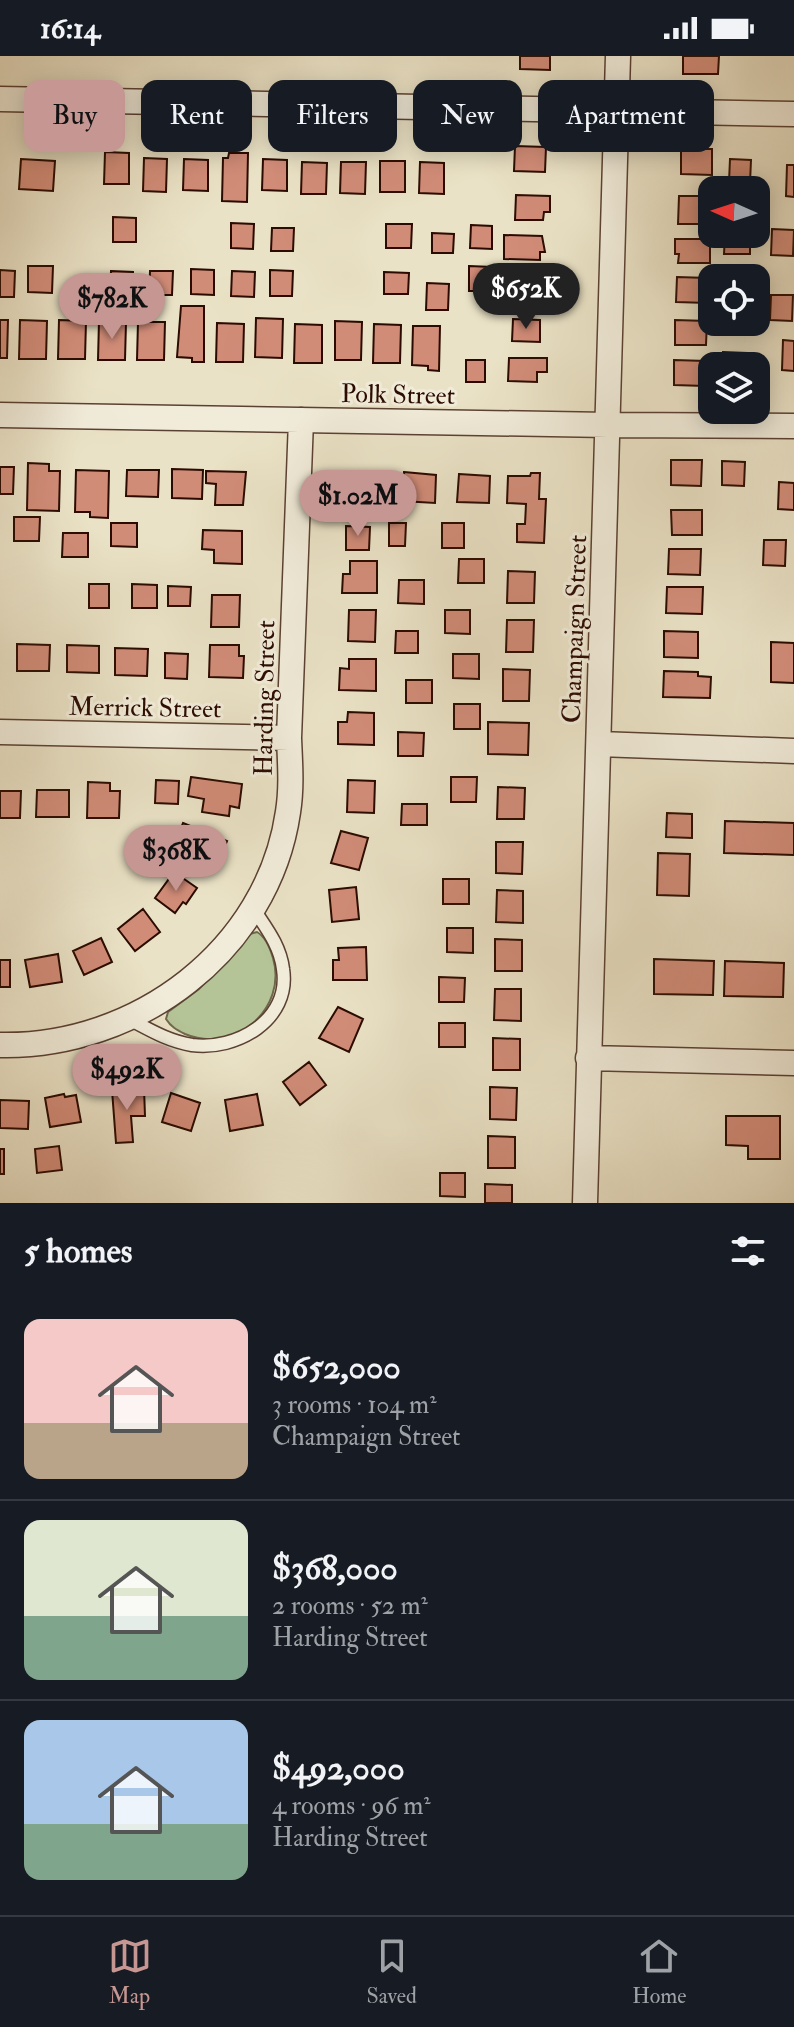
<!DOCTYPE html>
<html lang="en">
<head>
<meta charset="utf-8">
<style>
	body { margin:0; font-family:"IM FELL Double Pica",serif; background:#242831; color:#f1f3f6; height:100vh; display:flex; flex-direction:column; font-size:30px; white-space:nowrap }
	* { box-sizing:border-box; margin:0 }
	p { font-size:26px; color:#9ea1a6 }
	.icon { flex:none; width:44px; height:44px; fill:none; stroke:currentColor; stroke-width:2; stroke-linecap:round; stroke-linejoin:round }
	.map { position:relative; height:1147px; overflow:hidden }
	.drawer { display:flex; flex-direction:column; background:#171b24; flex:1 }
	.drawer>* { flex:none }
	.top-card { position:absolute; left:24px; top:24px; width:746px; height:72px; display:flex; gap:16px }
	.needle { width:52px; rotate:273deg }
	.buttons { position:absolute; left:698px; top:120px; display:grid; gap:16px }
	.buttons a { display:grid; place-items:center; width:72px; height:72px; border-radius:16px; background:#171b24; box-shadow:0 4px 20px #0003; font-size:40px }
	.price { position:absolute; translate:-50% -68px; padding:0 18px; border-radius:28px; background:#c59692; color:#111; font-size:26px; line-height:52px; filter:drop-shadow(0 2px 4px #0008) }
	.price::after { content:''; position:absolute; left:50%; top:48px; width:24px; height:18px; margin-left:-12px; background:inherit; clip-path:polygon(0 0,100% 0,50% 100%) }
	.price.selected { background:#222; color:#fff }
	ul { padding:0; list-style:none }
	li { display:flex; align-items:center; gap:24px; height:200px; padding:0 24px }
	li+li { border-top:2px solid #363941 }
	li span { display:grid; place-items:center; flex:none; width:224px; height:160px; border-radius:16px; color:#555 }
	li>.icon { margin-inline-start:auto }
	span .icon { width:96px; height:96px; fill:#fffc; stroke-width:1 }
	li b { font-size:34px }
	h2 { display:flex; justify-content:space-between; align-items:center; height:96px; padding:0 24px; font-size:34px }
	.chip { padding:0 28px; border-radius:16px; background:#171b24; box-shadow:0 4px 20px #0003; font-size:28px; line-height:72px }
	.chip.selected { background:#c59692; color:#111 }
	.status { display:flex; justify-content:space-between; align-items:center; height:56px; padding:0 40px; background:#171b24; direction:ltr }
	.status svg { height:22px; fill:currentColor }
	.tabs { display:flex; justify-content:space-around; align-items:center; height:112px; border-top:2px solid #363941; background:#171b24; font-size:22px; color:#9ea1a6 }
	.tabs a { display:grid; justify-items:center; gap:4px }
	.tabs .selected { color:#c59692 }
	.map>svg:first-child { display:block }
</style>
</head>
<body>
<div class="status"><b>16:14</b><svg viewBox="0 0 49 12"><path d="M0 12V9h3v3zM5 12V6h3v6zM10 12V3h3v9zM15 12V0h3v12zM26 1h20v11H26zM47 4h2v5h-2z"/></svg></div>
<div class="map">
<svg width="794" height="1147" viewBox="0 0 794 1147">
	<rect width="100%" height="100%" fill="#eae2c6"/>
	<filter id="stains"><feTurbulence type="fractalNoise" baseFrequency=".0025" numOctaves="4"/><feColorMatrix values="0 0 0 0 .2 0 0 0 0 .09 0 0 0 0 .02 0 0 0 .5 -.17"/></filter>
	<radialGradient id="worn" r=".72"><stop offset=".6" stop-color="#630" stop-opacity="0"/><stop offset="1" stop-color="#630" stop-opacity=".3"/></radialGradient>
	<path fill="#b4c497" stroke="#70684c" stroke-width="2" d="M 257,876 C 266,881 270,892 273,902 C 288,953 234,999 185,978 C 177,974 171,971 166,963 L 168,956 L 199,933 L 250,878 Z"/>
	<path fill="#d18c78" stroke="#2b0b01" stroke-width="2" d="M 520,0 L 550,0 L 550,14 L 520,13 Z
		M 683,0 L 719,0 L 718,18 L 683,18 Z
		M 515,90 L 546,91 L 545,116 L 514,115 Z
		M 681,93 L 712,93 L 712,119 L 681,118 Z
		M 105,96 L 129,97 L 129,128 L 104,128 Z
		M 229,97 L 248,97 L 247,146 L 222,145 L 223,102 L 228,102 Z
		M 144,102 L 167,103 L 166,136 L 143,135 Z
		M 21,103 L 55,105 L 53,135 L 19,133 Z
		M 184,103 L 208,104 L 208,135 L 183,134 Z
		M 263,103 L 287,104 L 287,135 L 262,134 Z
		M 730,103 L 751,104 L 750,127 L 729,126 Z
		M 380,105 L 405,105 L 405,136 L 380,136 Z
		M 302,106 L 327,107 L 326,138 L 301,138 Z
		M 341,106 L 366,106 L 365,138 L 340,137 Z
		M 420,106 L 444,107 L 444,138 L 419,137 Z
		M 787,109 L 794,109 L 794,141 L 786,140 Z
		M 729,130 L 752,130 L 752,134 L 729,134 Z
		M 516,139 L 550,140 L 550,156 L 544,156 L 543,164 L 515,164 Z
		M 679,140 L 712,140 L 712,168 L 678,168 Z
		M 113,161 L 136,162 L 136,186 L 113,186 Z
		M 231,167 L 254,168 L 253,193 L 231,192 Z
		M 386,168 L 412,168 L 411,192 L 386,192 Z
		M 471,169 L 492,170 L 492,193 L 470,192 Z
		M 272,172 L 294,172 L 293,195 L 271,195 Z
		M 772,173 L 794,174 L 793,200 L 771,199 Z
		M 432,177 L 454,178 L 453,197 L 432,197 Z
		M 725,178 L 750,178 L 750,198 L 724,198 Z
		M 504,179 L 542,180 L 545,196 L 540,196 L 540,204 L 504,203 Z
		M 675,183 L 710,183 L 710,207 L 678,207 L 679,198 L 675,198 Z
		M 28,210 L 53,210 L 52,237 L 28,236 Z
		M 469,210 L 492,211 L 491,235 L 469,235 Z
		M 724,211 L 749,212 L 749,222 L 724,222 Z
		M 191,213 L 214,214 L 214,239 L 191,238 Z
		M 0,214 L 15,215 L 14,241 L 0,241 Z
		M 270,214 L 293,215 L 292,240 L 270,240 Z
		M 111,215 L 133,216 L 132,240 L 110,239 Z
		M 150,215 L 173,215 L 172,239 L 149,239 Z
		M 232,215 L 255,216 L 254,241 L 231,240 Z
		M 384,216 L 409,217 L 408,238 L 384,238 Z
		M 510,218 L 543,219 L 542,244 L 509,243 Z
		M 677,221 L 708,222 L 708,247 L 676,246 Z
		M 427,227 L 449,228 L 448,254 L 426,254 Z
		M 771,239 L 793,239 L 792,265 L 770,264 Z
		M 181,250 L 204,250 L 204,306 L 192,306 L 192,302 L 177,301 Z
		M 256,262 L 283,263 L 282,302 L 255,301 Z
		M 513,263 L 540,264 L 540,286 L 512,285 Z
		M 0,264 L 8,264 L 7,302 L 0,302 Z
		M 20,264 L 47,265 L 46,303 L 19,303 Z
		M 59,264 L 86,265 L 85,303 L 58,303 Z
		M 675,264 L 707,265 L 706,289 L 675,289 Z
		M 99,265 L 126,266 L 125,304 L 98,304 Z
		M 335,265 L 362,266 L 361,304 L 335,304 Z
		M 138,266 L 165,266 L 164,304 L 137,304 Z
		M 722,266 L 746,266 L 746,276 L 722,275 Z
		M 217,267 L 244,268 L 243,306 L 216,306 Z
		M 295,268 L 322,269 L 322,307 L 294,307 Z
		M 374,268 L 401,269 L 400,307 L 373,307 Z
		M 413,270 L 440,270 L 439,315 L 428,314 L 428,310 L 412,309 Z
		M 783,284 L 794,285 L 794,315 L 782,314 Z
		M 723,296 L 747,297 L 746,310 L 723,310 Z
		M 509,302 L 547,302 L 547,316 L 537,316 L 537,326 L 508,325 Z
		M 466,304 L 485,304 L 485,326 L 466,326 Z
		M 674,304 L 706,305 L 705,330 L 674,329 Z
		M 671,404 L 702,404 L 701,430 L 671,429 Z
		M 722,405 L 745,406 L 744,430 L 722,429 Z
		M 28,407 L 49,408 L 49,415 L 60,415 L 59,455 L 27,454 Z
		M 0,411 L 14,411 L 13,438 L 0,438 Z
		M 172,413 L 203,414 L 202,443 L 172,442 Z
		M 76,414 L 109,415 L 108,462 L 90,461 L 90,456 L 75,456 Z
		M 127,414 L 159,414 L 158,441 L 126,440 Z
		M 206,415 L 246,416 L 243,449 L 215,449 L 216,428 L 206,427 Z
		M 404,416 L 436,419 L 435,447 L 402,445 Z
		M 349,417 L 381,417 L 381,445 L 348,444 Z
		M 531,417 L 540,417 L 539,443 L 546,443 L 544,487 L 517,486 L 517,468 L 525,468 L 526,448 L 507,447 L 508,420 L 530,420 Z
		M 459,418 L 490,420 L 489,447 L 457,446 Z
		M 779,426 L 794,427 L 794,454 L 778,453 Z
		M 671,454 L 702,454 L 702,479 L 672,479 Z
		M 14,461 L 40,461 L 39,485 L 14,485 Z
		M 111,467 L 137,467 L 137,491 L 111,490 Z
		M 389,467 L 406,467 L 405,490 L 389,490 Z
		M 442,467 L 464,467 L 464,492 L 442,492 Z
		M 346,470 L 370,471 L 369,494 L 346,494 Z
		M 203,474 L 242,475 L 242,508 L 214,507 L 214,494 L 202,493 Z
		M 63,477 L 88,477 L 88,501 L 62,501 Z
		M 764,484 L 786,484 L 785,510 L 763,509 Z
		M 669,493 L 701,493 L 700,519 L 668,518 Z
		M 459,503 L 484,503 L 484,527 L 458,527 Z
		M 350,505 L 377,505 L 377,537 L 342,537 L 343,518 L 350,518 Z
		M 508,515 L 535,516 L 534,547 L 507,547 Z
		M 399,524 L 424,524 L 424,548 L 398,547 Z
		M 89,528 L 109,528 L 109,552 L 89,552 Z
		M 132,528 L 157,529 L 157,552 L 132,552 Z
		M 168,530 L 191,531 L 190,550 L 168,550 Z
		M 667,531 L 703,531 L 702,558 L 666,557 Z
		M 212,539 L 240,539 L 239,571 L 211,571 Z
		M 349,554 L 376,554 L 375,586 L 348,585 Z
		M 445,554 L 470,554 L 470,578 L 445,577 Z
		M 507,564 L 534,564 L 533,596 L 506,596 Z
		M 396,575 L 418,575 L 418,597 L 395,597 Z
		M 664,575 L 698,576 L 698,602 L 664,601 Z
		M 771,586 L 794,587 L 794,627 L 771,626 Z
		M 17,588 L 50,589 L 49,615 L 17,615 Z
		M 67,589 L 99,590 L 99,617 L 67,616 Z
		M 210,589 L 239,589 L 239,600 L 244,600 L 243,622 L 209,621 Z
		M 115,592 L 148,593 L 147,620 L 115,619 Z
		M 165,597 L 188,598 L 187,623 L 165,622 Z
		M 453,598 L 479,598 L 479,623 L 453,622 Z
		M 349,603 L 376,603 L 376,635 L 339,634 L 340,612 L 349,613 Z
		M 503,613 L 530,614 L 529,645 L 503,645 Z
		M 664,615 L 698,616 L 698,620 L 711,621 L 710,642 L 663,641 Z
		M 406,624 L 432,624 L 432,647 L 406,647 Z
		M 454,648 L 480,648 L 480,673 L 454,673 Z
		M 348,656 L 374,657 L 374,689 L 338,688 L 338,666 L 347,666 Z
		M 488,666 L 529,667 L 528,699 L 488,698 Z
		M 398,676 L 424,677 L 423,700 L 398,700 Z
		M 191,721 L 242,728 L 239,752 L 230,750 L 229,760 L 202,756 L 204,743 L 188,740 Z
		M 451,721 L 477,721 L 476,746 L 451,746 Z
		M 156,724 L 179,725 L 178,748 L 155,747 Z
		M 348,724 L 375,725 L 374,757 L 347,756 Z
		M 88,726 L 110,727 L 110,735 L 120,735 L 119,762 L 87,762 Z
		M 498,731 L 525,732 L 524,763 L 497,763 Z
		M 37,734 L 69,734 L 69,761 L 36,761 Z
		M 0,735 L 21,735 L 20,762 L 0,762 Z
		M 402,748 L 427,748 L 427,769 L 401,769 Z
		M 667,757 L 692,758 L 692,782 L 666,781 Z
		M 725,765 L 794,767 L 794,799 L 724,797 Z
		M 183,767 L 227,785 L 220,802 L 214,800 L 208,812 L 184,802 L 189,788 L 177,783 Z
		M 341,775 L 368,782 L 359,814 L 331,807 Z
		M 496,786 L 523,786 L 522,818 L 496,817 Z
		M 658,797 L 690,798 L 689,840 L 657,839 Z
		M 174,816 L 197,832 L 186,848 L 183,846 L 175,857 L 155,842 Z
		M 443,823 L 469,823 L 469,848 L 443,848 Z
		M 356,831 L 359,863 L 332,866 L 329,834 Z
		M 497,834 L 523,835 L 523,867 L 496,866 Z
		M 143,853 L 160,876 L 135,895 L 118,873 Z
		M 447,872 L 473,872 L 473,897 L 447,896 Z
		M 101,882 L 112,906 L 84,919 L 73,895 Z
		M 495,883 L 522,884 L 522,915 L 495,915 Z
		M 366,891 L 367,924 L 333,924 L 333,904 L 339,904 L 338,892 Z
		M 58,898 L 62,926 L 30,931 L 25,904 Z
		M 654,903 L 714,905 L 713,939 L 654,938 Z
		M 0,904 L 10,904 L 10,931 L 0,931 Z
		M 725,905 L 784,907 L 783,941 L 724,940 Z
		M 439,921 L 465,922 L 464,946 L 439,946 Z
		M 495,933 L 521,933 L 521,965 L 494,964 Z
		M 338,951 L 363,963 L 349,996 L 319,982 Z
		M 439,967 L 465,967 L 465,991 L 439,991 Z
		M 493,982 L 520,983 L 520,1014 L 493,1014 Z
		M 309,1006 L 326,1029 L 300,1049 L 283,1026 Z
		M 490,1031 L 517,1032 L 516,1064 L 490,1063 Z
		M 144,1032 L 145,1060 L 131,1060 L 133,1086 L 116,1087 L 112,1034 Z
		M 171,1037 L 200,1047 L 191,1075 L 162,1066 Z
		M 64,1038 L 65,1041 L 76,1039 L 81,1066 L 50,1071 L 45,1042 Z
		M 257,1038 L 263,1069 L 230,1075 L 225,1044 Z
		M 0,1044 L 29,1045 L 28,1073 L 0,1072 Z
		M 726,1060 L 780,1060 L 780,1103 L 748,1103 L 748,1090 L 726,1089 Z
		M 488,1080 L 515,1081 L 515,1112 L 488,1112 Z
		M 59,1090 L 62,1114 L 37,1117 L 35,1093 Z
		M 0,1093 L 4,1093 L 4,1118 L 0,1118 Z
		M 440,1117 L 465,1117 L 465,1141 L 440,1140 Z
		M 485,1128 L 512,1129 L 512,1147 L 485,1147 Z"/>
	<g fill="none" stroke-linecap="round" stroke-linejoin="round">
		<g stroke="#5b4132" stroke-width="15">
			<path id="service" d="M 129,963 C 150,974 168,985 192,989 C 236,995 291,964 283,913 C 280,889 266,872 253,852"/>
		</g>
		<g stroke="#5b4132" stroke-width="27">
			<path id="minor" d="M 0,43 L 794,58
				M 0,359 L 608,369 L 794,370
				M 0,676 L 289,682
				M 599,688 L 794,695
				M 0,989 C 137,992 268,894 288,756 C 292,731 290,707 289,682 L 301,364
				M 588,1002 L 794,1007
				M 585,1147 L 618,0"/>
		</g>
		<use href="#service" stroke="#f1ecda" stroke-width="12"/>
		<use href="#minor" stroke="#f1ecda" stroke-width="24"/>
	</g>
	<g text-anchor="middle" stroke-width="6" stroke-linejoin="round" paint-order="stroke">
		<g font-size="26" fill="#2b0b01" stroke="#f1ecda">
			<text transform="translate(398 338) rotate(1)" y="9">Polk Street</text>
			<text transform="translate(574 573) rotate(-88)" y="9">Champaign Street</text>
			<text transform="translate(264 642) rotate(-89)" y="9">Harding Street</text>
			<text transform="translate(145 651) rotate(1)" y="9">Merrick Street</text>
		</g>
	</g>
	<rect width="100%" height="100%" filter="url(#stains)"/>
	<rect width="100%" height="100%" fill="url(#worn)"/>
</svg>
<div class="buttons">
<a><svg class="needle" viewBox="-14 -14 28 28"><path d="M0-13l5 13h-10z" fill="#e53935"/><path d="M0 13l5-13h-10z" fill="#9ea1a6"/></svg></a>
<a><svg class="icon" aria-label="locate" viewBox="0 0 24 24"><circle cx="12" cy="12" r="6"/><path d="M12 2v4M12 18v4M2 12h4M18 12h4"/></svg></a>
<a><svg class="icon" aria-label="layers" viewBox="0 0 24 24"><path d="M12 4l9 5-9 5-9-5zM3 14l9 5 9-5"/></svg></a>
</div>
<b class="price selected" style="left:526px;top:275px">$652K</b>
<b class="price" style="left:112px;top:285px">$782K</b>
<b class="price" style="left:358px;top:482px">$1.02M</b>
<b class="price" style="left:176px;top:837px">$368K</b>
<b class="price" style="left:127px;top:1056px">$492K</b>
<div class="top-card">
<a class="chip selected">Buy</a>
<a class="chip">Rent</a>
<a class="chip">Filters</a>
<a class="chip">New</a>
<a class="chip">Apartment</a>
</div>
</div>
<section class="drawer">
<h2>5 homes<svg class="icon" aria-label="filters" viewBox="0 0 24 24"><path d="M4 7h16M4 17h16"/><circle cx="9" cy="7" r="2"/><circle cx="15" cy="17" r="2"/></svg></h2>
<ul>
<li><span style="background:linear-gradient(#f6c9c9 65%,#b9a48a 0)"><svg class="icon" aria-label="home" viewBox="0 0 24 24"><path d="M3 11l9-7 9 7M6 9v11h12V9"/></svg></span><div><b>$652,000</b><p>3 rooms · 104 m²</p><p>Champaign Street</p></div></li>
<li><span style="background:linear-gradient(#dfe7d0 60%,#7fa58c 0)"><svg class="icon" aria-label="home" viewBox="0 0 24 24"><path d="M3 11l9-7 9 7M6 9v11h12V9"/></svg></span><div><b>$368,000</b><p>2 rooms · 52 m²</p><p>Harding Street</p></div></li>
<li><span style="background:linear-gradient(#a9c7e8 65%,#7fa58c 0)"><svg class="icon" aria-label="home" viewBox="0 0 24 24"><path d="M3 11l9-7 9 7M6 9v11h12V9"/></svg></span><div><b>$492,000</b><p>4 rooms · 96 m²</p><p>Harding Street</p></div></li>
</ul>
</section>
<nav class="tabs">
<a class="selected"><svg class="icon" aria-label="map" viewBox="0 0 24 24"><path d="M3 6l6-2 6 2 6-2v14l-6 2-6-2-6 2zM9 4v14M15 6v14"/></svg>Map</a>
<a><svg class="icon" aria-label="saved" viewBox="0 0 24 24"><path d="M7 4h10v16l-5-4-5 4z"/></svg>Saved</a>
<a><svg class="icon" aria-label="home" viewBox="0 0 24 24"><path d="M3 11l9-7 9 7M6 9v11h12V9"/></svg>Home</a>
</nav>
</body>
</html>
